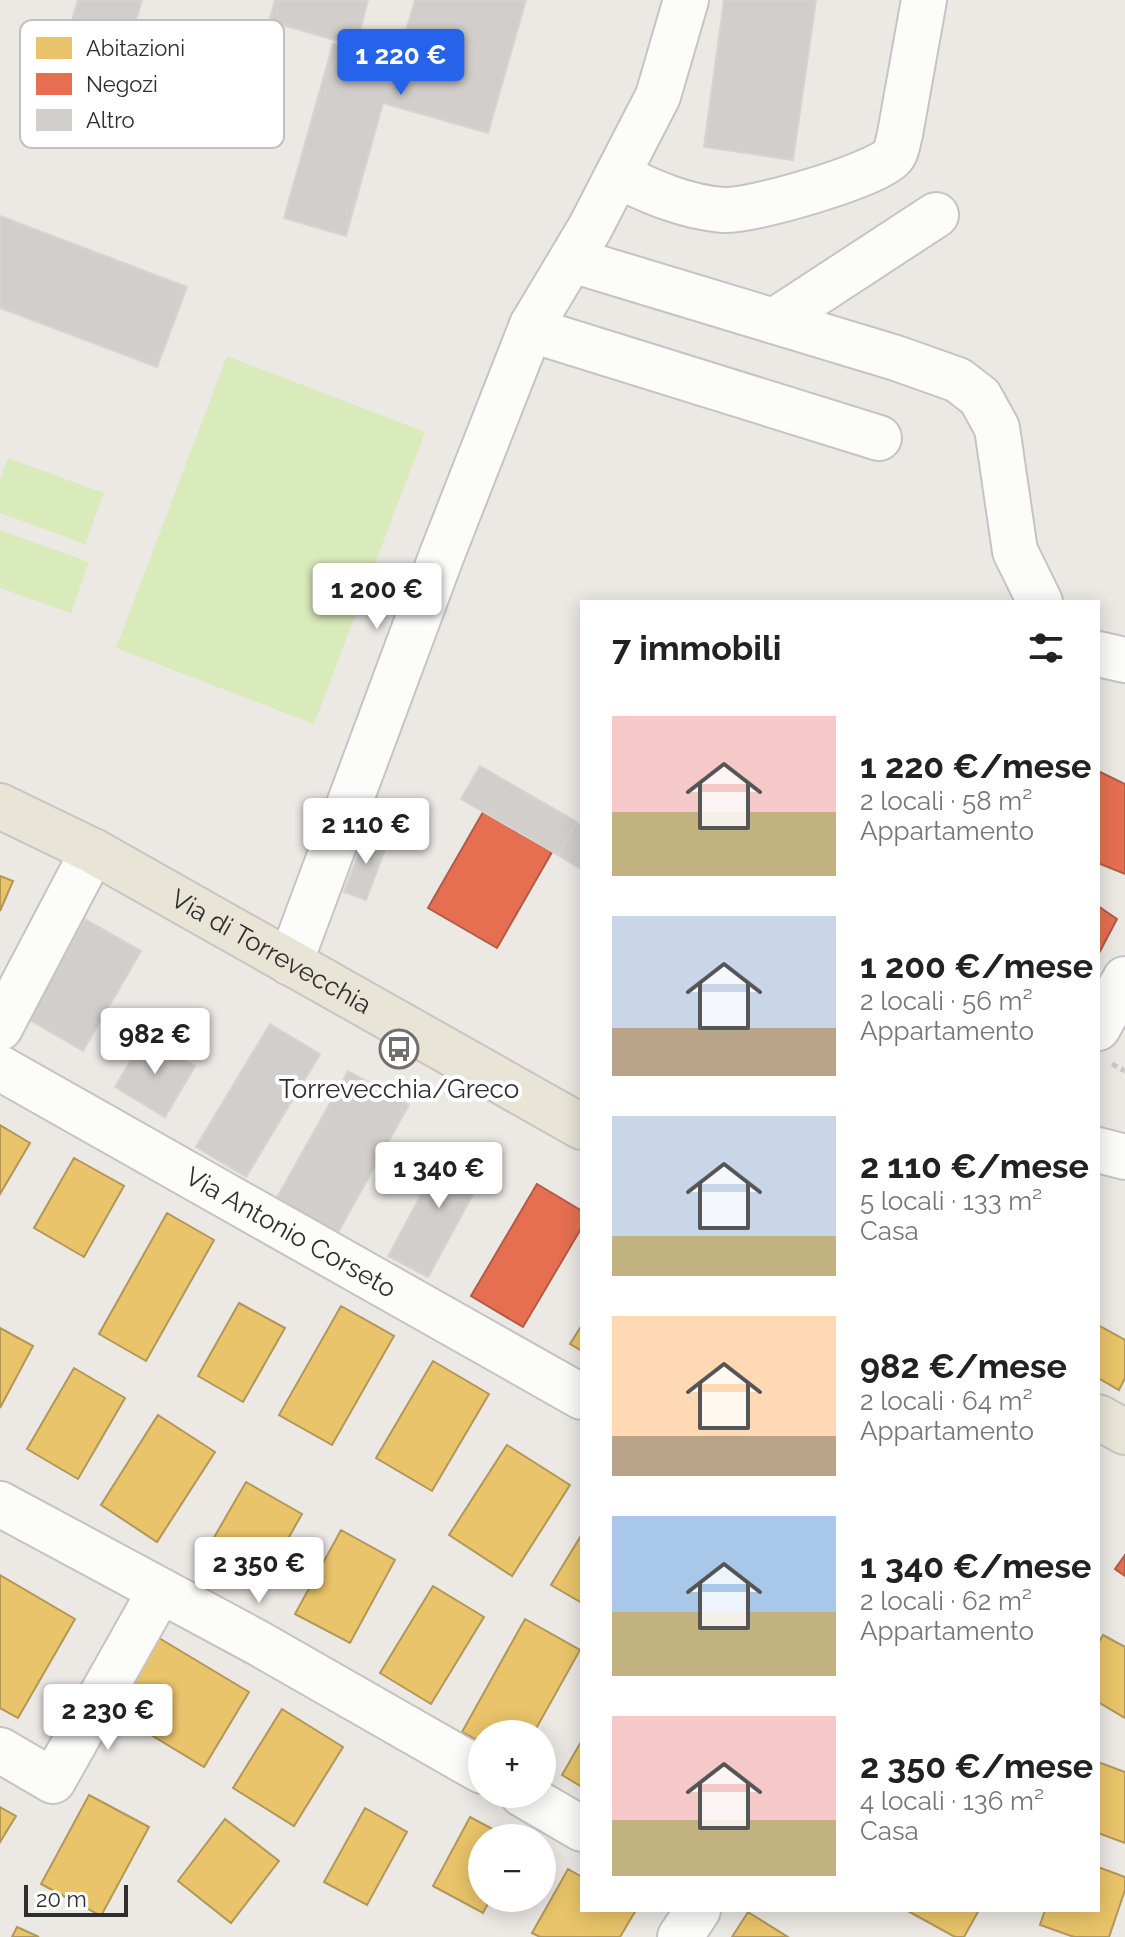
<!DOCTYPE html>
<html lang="it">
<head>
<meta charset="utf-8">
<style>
	body { margin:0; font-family:Raleway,sans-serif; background:#f6f6f6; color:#222; height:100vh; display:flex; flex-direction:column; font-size:30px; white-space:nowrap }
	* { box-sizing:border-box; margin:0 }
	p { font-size:26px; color:#767676 }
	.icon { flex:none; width:44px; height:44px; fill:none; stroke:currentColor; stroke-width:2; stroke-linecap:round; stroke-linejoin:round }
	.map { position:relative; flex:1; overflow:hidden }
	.side { position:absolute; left:580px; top:600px; width:520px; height:1312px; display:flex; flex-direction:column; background:#fff; border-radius:0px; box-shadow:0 4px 20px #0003 }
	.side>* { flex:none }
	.controls { position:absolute; left:468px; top:1720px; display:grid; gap:16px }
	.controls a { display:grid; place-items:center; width:88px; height:88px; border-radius:50%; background:#fff; box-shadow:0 4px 20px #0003; font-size:40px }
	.scale { position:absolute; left:24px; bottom:20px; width:104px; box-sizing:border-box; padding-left:8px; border:4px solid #2e2e2e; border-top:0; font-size:22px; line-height:28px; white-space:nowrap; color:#2e2e2e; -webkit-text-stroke:6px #fff; paint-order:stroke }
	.price { position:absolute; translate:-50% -68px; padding:0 18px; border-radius:8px; background:#fff; color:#222; font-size:26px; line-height:52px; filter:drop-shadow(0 2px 4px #0008) }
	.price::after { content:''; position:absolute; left:50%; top:48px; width:24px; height:18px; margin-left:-12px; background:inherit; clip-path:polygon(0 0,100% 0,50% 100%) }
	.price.on { background:#2563eb; color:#fff }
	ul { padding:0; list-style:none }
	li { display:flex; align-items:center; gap:24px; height:200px; padding:0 32px }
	li span { display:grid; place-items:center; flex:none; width:224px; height:160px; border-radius:0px; color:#555 }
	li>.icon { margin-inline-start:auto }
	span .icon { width:96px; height:96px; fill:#fffc; stroke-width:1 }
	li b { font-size:34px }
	h2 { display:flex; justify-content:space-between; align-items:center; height:96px; padding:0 32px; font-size:34px }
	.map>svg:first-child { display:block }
</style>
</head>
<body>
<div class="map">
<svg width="1125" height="1937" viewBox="0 0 1125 1937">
	<rect width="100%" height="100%" fill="#ece8e4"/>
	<path fill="#d9eabb" d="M 227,356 L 425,432 L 314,724 L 116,648 Z
		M 8,458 L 104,493 L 85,544 L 0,513 L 0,480 Z
		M 0,530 L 89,562 L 71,613 L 0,588 Z"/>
	<path fill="#e9c46a" stroke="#b19758" stroke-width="2" d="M 0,876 L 13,881 L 0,911 Z
		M 0,1125 L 30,1143 L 0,1194 Z
		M 74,1158 L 124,1186 L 84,1257 L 34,1228 Z
		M 167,1213 L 214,1240 L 146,1361 L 99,1334 Z
		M 239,1303 L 285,1328 L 243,1402 L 198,1376 Z
		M 341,1306 L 394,1336 L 332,1445 L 279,1415 Z
		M 582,1325 L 582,1351 L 570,1344 Z
		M 1098,1325 L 1125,1340 L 1125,1378 L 1119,1390 L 1098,1378 Z
		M 0,1328 L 33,1346 L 0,1408 Z
		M 433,1361 L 489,1394 L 432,1491 L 376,1458 Z
		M 74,1368 L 125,1398 L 78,1479 L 27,1449 Z
		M 158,1415 L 215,1452 L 157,1542 L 101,1505 Z
		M 507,1445 L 570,1485 L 512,1576 L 449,1535 Z
		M 246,1482 L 302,1514 L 257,1593 L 201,1560 Z
		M 341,1530 L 395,1560 L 350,1643 L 295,1614 Z
		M 582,1534 L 582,1603 L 551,1585 Z
		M 0,1575 L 75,1619 L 18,1718 L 0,1708 Z
		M 433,1586 L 484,1617 L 431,1704 L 380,1673 Z
		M 525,1619 L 580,1650 L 533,1734 L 482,1734 L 482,1743 L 462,1732 Z
		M 1103,1635 L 1125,1647 L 1125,1718 L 1098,1702 L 1098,1644 Z
		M 159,1638 L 249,1692 L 204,1767 L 115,1713 Z
		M 282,1709 L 343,1747 L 294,1826 L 233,1788 Z
		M 582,1740 L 582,1787 L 562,1775 Z
		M 1098,1762 L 1125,1772 L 1125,1843 L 1098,1833 Z
		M 89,1795 L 149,1827 L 101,1916 L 41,1884 Z
		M 0,1807 L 16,1816 L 0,1842 Z
		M 365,1808 L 407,1832 L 367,1905 L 324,1882 Z
		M 470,1817 L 509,1838 L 482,1838 L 482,1898 L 491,1898 L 483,1913 L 433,1886 Z
		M 225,1819 L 279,1861 L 231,1923 L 178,1881 Z
		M 1098,1867 L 1125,1877 L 1125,1890 L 1109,1937 L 1074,1937 L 1040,1925 L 1045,1910 L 1098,1910 Z
		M 568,1869 L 582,1877 L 582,1910 L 636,1910 L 620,1937 L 540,1937 L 532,1933 Z
		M 906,1910 L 979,1910 L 964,1937 L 955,1937 Z
		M 748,1912 L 788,1937 L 732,1937 Z
		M 17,1927 L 39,1937 L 12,1937 Z"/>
	<path fill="#e76f51" stroke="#b05c46" stroke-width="2" d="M 1098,771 L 1125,784 L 1125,874 L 1098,863 Z
		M 483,812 L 552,852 L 497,948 L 428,908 Z
		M 1098,906 L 1117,919 L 1098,955 Z
		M 537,1184 L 582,1211 L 582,1227 L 523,1327 L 471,1296 Z
		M 1125,1555 L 1125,1576 L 1115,1569 Z"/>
	<path fill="#d1cecb" stroke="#d7d4d0" stroke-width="2" d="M 78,0 L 142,0 L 123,63 L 153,71 L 137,124 L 49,97 Z
		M 275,0 L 368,0 L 356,46 L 269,21 Z
		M 415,0 L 526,0 L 488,133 L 383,103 L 346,236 L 284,218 L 333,44 L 397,62 Z
		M 724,0 L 816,0 L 793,160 L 704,147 Z
		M 0,216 L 187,287 L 157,367 L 0,308 Z
		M 480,766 L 577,822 L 558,855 L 461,799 Z
		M 576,823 L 582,826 L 582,870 L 558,855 Z
		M 367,831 L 389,839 L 366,900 L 344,892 Z
		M 85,919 L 141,951 L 83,1051 L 28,1019 Z
		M 270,1024 L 320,1054 L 246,1177 L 196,1147 Z
		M 145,1036 L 195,1066 L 165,1117 L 115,1087 Z
		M 348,1071 L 409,1105 L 335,1238 L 274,1203 Z
		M 449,1143 L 489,1165 L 428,1277 L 388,1256 Z"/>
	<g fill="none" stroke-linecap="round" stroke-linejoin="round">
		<g stroke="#c5c4c5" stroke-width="48">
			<g id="minor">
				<path d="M 618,176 C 652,192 685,207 723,210 C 750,212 874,176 892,157 C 897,152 898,141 900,134 L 924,0"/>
				<path d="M 572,260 L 896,358 L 958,380 L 980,397 L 997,428 L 1015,551 L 1040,602"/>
				<path d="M 774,321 L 936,215"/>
				<path d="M 532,325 L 551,336 L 879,438"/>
				<path d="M 1098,654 L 1125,660"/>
				<path d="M 290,963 L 441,557 L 532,325 L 590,228 L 658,96 L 686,0"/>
				<path d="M 0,1028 L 93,851"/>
				<path d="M 1098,1028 L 1125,979"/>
				<path id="s1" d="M 0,1068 L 582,1397"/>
				<path d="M 1098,1150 L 1125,1157"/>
				<path d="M 0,1504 L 260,1644 L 482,1771"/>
				<path d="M 0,1750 L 53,1781 L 160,1591"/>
				<path d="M 522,1794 L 582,1829"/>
				<path d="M 680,1937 L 698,1910"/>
			</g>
		</g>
		<g stroke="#c6c5c4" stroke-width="48">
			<g id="major">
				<path id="s2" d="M 0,806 L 93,851 L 582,1127"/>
				<path d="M 1098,1417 L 1125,1432"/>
			</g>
		</g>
		<path stroke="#c9c9c8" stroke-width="5" stroke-dasharray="6 4" stroke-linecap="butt" d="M 1112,1064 L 1125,1071"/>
		<use href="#minor" stroke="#fcfcfb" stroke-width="44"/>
		<use href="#major" stroke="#e8e4d6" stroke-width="44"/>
	</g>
	<defs>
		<g id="bus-ring" transform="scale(2)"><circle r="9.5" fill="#fff" stroke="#706f6e" stroke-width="1.5"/><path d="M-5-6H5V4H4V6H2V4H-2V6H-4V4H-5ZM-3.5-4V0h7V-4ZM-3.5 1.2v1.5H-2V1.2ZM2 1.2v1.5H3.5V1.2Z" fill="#706f6e"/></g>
	</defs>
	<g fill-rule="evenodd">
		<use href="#bus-ring" x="399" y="1049"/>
	</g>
	<g text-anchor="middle" stroke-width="8" stroke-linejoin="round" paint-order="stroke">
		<g font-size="26" fill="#2e2e2e" stroke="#fff">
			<text dy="9" stroke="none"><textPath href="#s2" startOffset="308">Via di Torrevecchia</textPath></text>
			<text dy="9" stroke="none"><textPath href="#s1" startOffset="334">Via Antonio Corseto</textPath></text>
		</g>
		<g font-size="26" fill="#2e2e2e" stroke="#fff">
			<text x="399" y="1098">Torrevecchia/Greco</text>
		</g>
	</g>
	<rect x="20" y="20" width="264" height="128" rx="12" fill="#fff" stroke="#c0c0c0" stroke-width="2"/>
	<rect x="36" y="37" width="36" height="22" fill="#e9c46a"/>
	<rect x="36" y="73" width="36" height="22" fill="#e76f51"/>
	<rect x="36" y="109" width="36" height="22" fill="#d1cecb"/>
	<g font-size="22" fill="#2e2e2e">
		<text x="86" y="56">Abitazioni</text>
		<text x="86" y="92">Negozi</text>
		<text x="86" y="128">Altro</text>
	</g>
</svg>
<div class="controls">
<a>+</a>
<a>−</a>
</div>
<div class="scale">20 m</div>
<b class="price on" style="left:401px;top:97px">1 220 €</b>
<b class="price" style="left:377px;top:631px">1 200 €</b>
<b class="price" style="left:366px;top:866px">2 110 €</b>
<b class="price" style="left:155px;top:1076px">982 €</b>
<b class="price" style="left:439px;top:1210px">1 340 €</b>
<b class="price" style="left:259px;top:1605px">2 350 €</b>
<b class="price" style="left:108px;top:1752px">2 230 €</b>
<section class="side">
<h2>7 immobili<svg class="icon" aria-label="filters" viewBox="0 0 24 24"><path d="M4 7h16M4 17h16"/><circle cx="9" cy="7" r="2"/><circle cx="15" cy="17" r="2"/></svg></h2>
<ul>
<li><span style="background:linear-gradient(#f6c9c9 60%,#c2b280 0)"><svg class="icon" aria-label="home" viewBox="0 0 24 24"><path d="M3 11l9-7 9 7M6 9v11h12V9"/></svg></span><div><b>1 220 €/mese</b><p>2 locali · 58 m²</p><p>Appartamento</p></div></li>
<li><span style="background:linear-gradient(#c9d6e8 70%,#b9a48a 0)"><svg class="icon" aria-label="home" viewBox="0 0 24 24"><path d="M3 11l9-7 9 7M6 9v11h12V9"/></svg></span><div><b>1 200 €/mese</b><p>2 locali · 56 m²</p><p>Appartamento</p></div></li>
<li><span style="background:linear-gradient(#c9d6e8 75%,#c2b280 0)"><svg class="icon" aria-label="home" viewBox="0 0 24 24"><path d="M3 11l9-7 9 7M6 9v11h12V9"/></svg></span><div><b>2 110 €/mese</b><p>5 locali · 133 m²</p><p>Casa</p></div></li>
<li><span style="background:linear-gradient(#ffd9b3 75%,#b9a48a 0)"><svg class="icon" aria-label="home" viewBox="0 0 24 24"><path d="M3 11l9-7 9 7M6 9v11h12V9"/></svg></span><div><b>982 €/mese</b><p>2 locali · 64 m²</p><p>Appartamento</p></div></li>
<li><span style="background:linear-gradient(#a9c7e8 60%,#c2b280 0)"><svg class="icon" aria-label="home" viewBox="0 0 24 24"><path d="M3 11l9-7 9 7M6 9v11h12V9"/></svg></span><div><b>1 340 €/mese</b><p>2 locali · 62 m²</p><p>Appartamento</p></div></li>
<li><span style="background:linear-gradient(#f6c9c9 65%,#c2b280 0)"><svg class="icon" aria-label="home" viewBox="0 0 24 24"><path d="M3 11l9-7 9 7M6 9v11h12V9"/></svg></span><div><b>2 350 €/mese</b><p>4 locali · 136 m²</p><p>Casa</p></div></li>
</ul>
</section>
</div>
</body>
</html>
